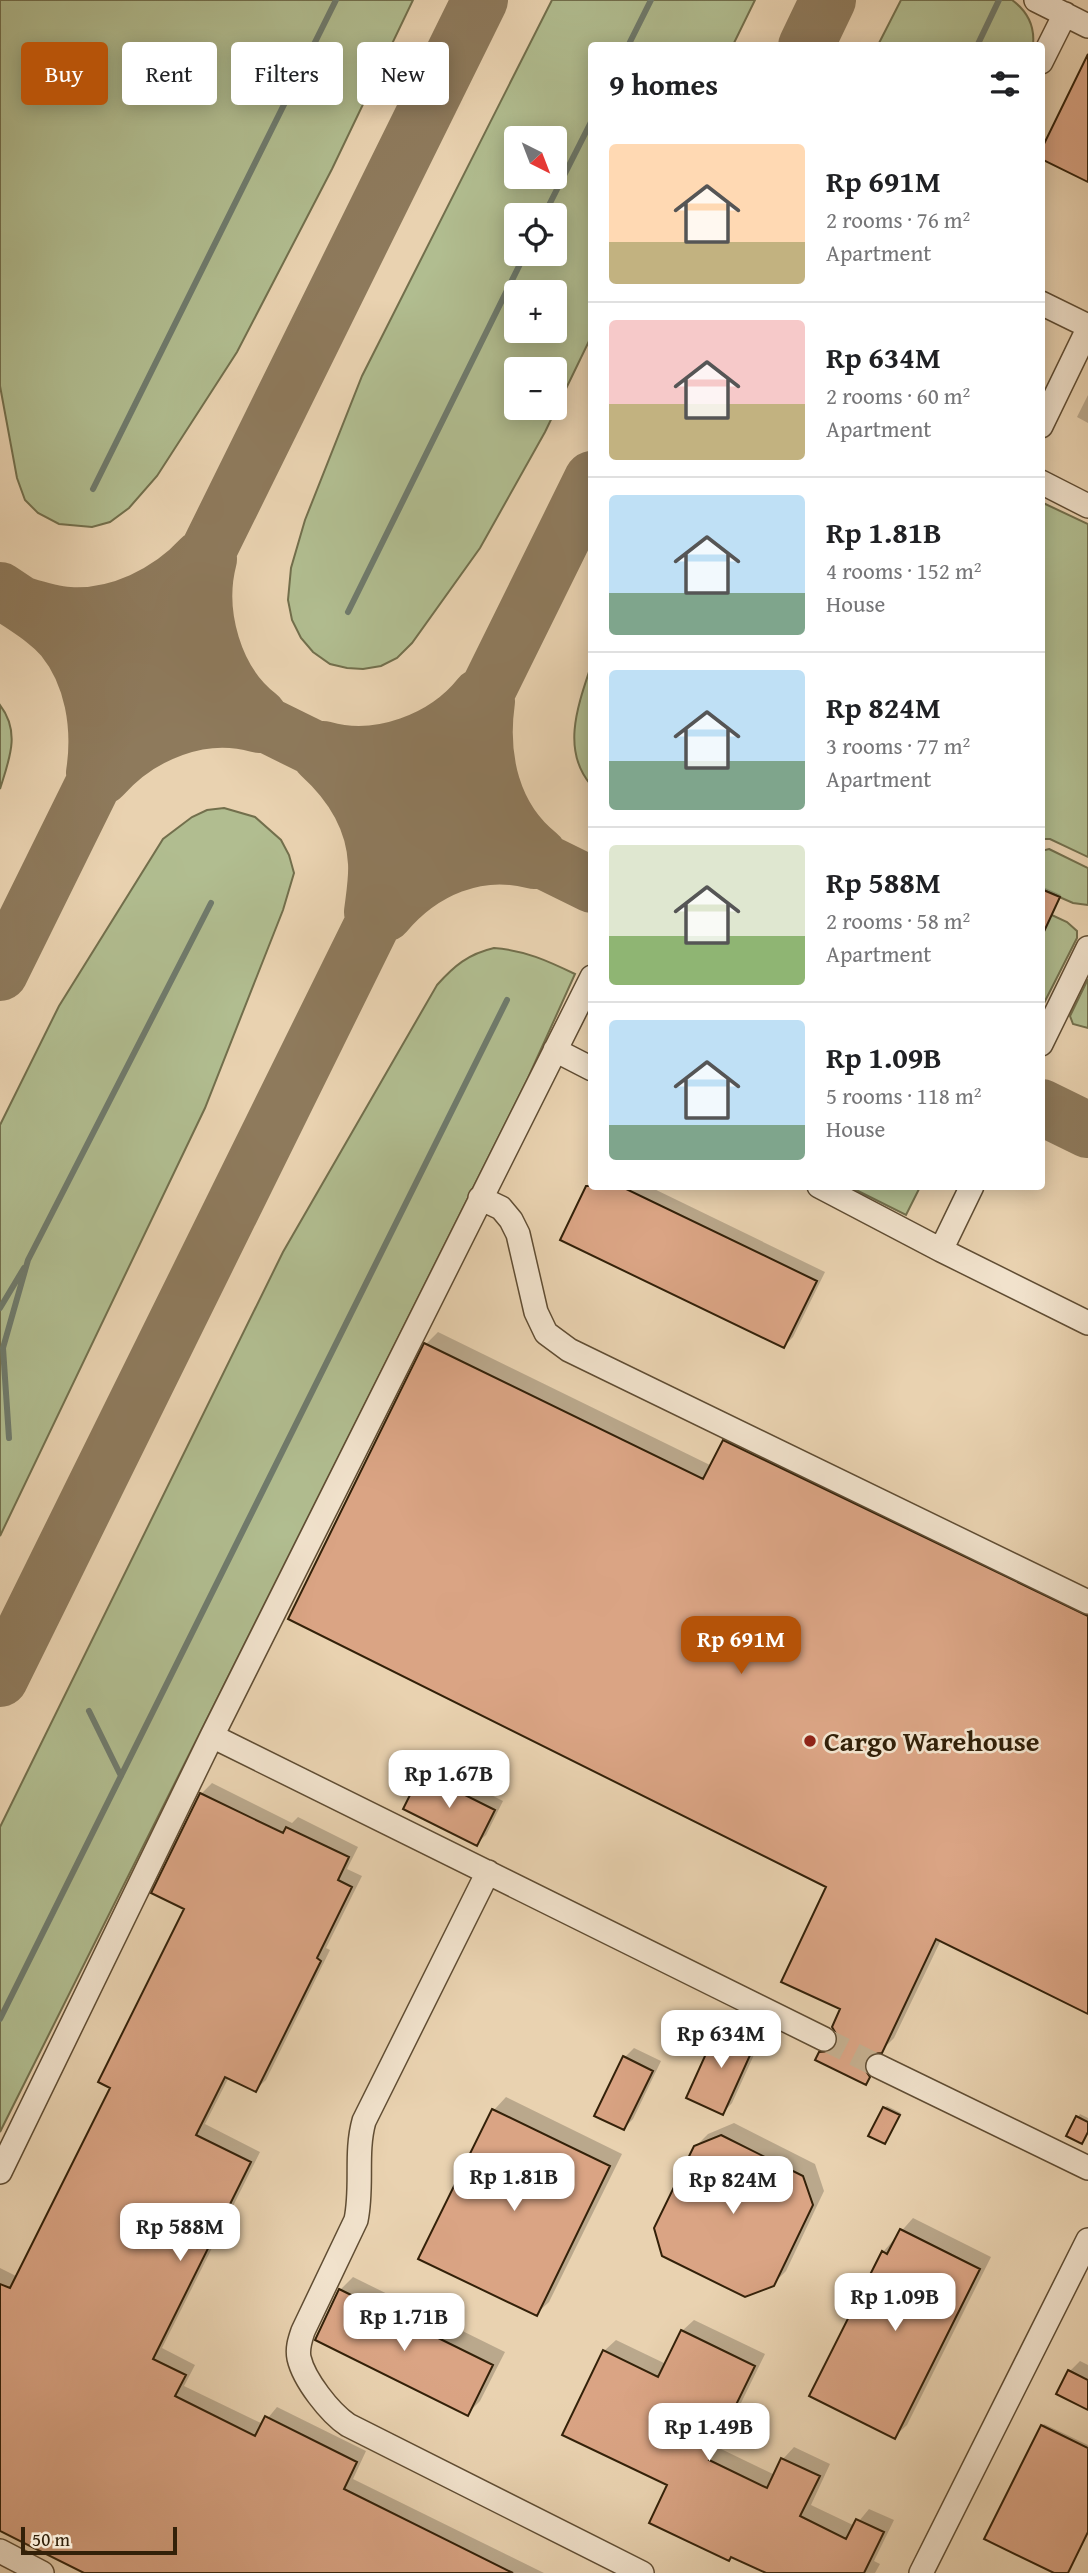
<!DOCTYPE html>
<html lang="en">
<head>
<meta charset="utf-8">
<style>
	body { margin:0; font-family:"Gentium Book Plus",serif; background:#f2f2f2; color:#202124; height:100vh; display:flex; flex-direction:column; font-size:26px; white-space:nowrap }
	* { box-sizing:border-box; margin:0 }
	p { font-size:23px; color:#757577 }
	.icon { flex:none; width:38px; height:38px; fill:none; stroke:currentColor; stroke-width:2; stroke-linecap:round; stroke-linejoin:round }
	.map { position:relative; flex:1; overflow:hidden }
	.sheet { position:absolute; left:588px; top:42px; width:457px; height:1148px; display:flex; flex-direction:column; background:#fff; border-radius:7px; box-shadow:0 4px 18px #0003 }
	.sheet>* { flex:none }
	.hud { position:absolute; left:21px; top:42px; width:462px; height:63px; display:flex; gap:14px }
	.needle { width:46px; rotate:138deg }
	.controls { position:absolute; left:504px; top:126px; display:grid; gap:14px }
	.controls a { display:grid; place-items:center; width:63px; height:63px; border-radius:7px; background:#fff; box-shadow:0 4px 18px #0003; font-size:35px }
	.scale { position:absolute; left:21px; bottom:18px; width:156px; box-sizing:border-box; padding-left:7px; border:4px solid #332109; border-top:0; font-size:19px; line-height:24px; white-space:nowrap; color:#332109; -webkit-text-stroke:5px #f1e2cc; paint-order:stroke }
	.price { position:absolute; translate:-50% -60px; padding:0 16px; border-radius:14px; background:#fff; color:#222; font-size:23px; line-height:46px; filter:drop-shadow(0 2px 4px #0008) }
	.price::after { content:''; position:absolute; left:50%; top:42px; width:21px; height:16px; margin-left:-10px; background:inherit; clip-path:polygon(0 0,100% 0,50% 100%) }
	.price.active { background:#b45309; color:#fff }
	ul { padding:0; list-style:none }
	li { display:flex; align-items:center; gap:21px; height:175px; padding:0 21px }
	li+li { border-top:2px solid #e0e0e0 }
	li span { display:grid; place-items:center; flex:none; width:196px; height:140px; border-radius:7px; color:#555 }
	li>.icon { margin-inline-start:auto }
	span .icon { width:84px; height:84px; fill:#fffc; stroke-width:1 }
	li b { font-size:30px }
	h2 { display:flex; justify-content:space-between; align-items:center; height:84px; padding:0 21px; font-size:30px }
	.chip { padding:0 24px; border-radius:7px; background:#fff; box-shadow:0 4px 18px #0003; font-size:24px; line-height:63px }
	.chip.active { background:#b45309; color:#fff }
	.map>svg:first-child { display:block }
</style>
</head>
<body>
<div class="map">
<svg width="1088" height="2573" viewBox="0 0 1088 2573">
	<rect width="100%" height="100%" fill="#e9d2b0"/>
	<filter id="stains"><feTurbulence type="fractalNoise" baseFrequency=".00286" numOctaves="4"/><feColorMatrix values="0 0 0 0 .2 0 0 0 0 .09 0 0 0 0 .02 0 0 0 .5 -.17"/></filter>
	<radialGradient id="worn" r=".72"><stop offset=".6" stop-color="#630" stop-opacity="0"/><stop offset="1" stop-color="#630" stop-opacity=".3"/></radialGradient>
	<path fill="#b1bd90" stroke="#726f4c" stroke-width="2" fill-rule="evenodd" d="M 0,0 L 413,0 L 332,169 L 237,352 L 157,476 L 129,508 L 110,522 L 92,527 L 59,524 L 38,513 L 25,500 L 17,478 L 0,386 Z
		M 552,0 L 755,0 L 733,45 L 592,46 L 591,337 L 545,432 L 480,548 L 412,643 L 397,658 L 381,666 L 363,669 L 347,668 L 330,664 L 313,652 L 301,638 L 292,620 L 288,600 L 291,568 L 305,520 L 362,376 ZM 516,138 L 555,138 L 555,177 L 516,177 ZM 516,215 L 555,215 L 555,254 L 516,254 ZM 516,292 L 555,292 L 555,331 L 516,331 ZM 516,369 L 555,369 L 555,408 L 516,408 Z
		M 901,0 L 1012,0 C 1027,11 1035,26 1033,45 L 878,45 Z
		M 1041,502 L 1088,524 L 1088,857 L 1050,839 L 1041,839 Z
		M 591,666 L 591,785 C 561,750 578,705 591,666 Z
		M 0,705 C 21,732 9,760 0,789 Z
		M 224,808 L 255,817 L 281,840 L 289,855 L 294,873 L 283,910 L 205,1108 L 0,1536 L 0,1125 L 59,1006 L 163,839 L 192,817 L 207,810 Z
		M 1049,849 L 1088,868 L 1088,905 L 1073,903 L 1041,889 L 1041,851 Z
		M 1041,910 L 1067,922 L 1077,931 L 1077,938 L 1041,1009 Z
		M 494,948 C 524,950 548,961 575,974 L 528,1078 L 0,2132 L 0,1827 L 283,1252 L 437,985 C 454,966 468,954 494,948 Z
		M 1088,979 L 1088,1028 L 1073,1024 L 1070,1016 Z
		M 850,1187 L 920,1187 L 906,1215 Z"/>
	<path fill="#0003" d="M 1088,395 L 1088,423 L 1077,417 Z
		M 1041,886 L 1061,895 L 1052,912 L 1041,908 Z
		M 592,1179 L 592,1186 L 648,1186 L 825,1272 L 793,1337 L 784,1346 L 562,1239 Z
		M 438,1332 L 712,1466 L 725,1441 L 737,1429 L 1088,1599 L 1088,2012 L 941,1940 L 894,2038 L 881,2051 L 876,2052 L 881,2064 L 878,2070 L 866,2083 L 821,2053 L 834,2040 L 839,2040 L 843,2009 L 828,1886 L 426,1344 Z
		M 432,1765 L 503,1801 L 486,1835 L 476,1844 L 423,1774 Z
		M 212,1783 L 292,1823 L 298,1817 L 358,1847 L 347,1869 L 362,1876 L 326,1948 L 330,1950 L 266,2080 L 255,2090 L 229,2077 L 205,2124 L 260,2152 L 162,2348 L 195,2365 L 184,2386 L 263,2424 L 277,2407 L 366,2451 L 353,2479 L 544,2573 L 88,2573 L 0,2530 L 0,2268 L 18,2277 L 113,2087 L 186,1908 L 201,1794 Z
		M 730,2017 L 764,2033 L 732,2103 L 723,2113 L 721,2026 Z
		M 634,2048 L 661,2061 L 633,2119 L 624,2128 L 625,2057 Z
		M 506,2097 L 622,2154 L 549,2302 L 536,2314 L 494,2110 Z
		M 887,2106 L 901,2113 L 887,2140 L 884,2108 Z
		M 1080,2114 L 1088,2118 L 1088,2132 L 1078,2117 Z
		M 734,2123 L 815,2164 L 824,2191 L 786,2271 L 773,2284 L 695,2147 L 708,2134 Z
		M 913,2218 L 991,2257 L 907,2425 L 894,2437 L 883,2252 Z
		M 353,2277 L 505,2352 L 480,2401 L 468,2413 L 340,2290 Z
		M 694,2320 L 765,2354 L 719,2448 L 775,2475 L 783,2459 L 794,2447 L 830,2464 L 811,2505 L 855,2526 L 869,2509 L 894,2520 L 874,2561 L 880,2564 L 875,2573 L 769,2573 L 670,2484 L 604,2351 L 616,2340 L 666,2364 L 682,2331 Z
		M 1080,2361 L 1088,2365 L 1088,2408 L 1070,2371 Z
		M 1044,2424 L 1088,2445 L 1088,2532 L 1068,2573 L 1058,2573 L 1042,2426 Z"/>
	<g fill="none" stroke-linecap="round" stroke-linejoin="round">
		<path stroke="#6f7b6d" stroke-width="6" d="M 628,46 L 651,0
			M 977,46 L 999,0
			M 544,215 L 592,120
			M 93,489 L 336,0
			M 348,612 L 525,254
			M 0,1308 L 24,1268
			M 9,1438 L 3,1348 L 28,1260 L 211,903
			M 89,1711 L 121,1776
			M 0,2019 L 507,1000"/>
		<path stroke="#8e7a5c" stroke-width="56" d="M 806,46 L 828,0
			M 209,559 C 195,613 214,682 259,716
			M 0,590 L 21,604 L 592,885
			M 487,701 C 479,758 492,818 539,855
			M 323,749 C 379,765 445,740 480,696
			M 320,755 C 352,784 374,820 376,863 C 377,879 374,896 372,912
			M 94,773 C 101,727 93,675 63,638 C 51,624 36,614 21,604 C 37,609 52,614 69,615 C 118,618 169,593 201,558
			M 102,777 C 140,734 202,708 259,725
			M 385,914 C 422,870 477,846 534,861
			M 0,973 L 480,0
			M 1041,1107 L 1088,1130
			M 0,1679 L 592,479"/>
	</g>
	<path fill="#daa484" stroke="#332109" stroke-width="2" d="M 1088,54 L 1088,182 L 1041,159 L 1041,150 Z
		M 1041,889 L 1060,897 L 1041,938 Z
		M 586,1186 L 620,1186 L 817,1281 L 784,1348 L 560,1240 Z
		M 424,1343 L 703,1479 L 723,1440 L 1088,1616 L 1088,2014 L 936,1939 L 882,2053 L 871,2054 L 865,2061 L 864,2068 L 870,2077 L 866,2085 L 815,2060 L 819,2052 L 831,2051 L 836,2046 L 838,2037 L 832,2027 L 840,2009 L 781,1982 L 826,1887 L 288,1619 Z
		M 421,1773 L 495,1810 L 477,1846 L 403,1809 Z
		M 200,1793 L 283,1833 L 286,1827 L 349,1857 L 338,1880 L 352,1887 L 317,1958 L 321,1961 L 256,2092 L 225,2077 L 196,2135 L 251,2162 L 153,2359 L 186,2375 L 175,2396 L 255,2436 L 265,2416 L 357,2462 L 344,2489 L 513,2573 L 84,2573 L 0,2531 L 0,2284 L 10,2288 L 110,2088 L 98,2082 L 184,1909 L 151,1893 Z
		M 719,2025 L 756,2042 L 723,2115 L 686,2098 Z
		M 623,2056 L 653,2071 L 624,2130 L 594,2116 Z
		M 883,2107 L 900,2115 L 885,2144 L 868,2136 Z
		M 492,2109 L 610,2166 L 537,2316 L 418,2259 Z
		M 1076,2116 L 1088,2122 L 1088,2132 L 1082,2144 L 1066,2136 Z
		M 721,2135 L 803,2176 L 813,2205 L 774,2286 L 745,2297 L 662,2256 L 654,2228 L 694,2146 Z
		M 900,2229 L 980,2269 L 895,2439 L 809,2396 L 882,2251 L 887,2254 Z
		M 339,2289 L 493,2365 L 468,2416 L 315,2340 Z
		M 681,2330 L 755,2366 L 709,2460 L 767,2488 L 781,2458 L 820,2476 L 800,2516 L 846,2539 L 856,2519 L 884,2532 L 864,2573 L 766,2573 L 731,2557 L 729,2561 L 649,2523 L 667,2485 L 562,2435 L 603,2350 L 658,2377 Z
		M 1068,2370 L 1088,2380 L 1088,2410 L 1056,2394 Z
		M 1041,2425 L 1088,2448 L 1088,2532 L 1068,2573 L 1054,2573 L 984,2539 Z"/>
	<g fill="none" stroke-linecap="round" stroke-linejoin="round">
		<path stroke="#c5af8f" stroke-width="23" stroke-dasharray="23 11" stroke-linecap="butt" d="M 824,2039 L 878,2066"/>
		<g stroke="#604d33" stroke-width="26">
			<path id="minor" d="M 1036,0 L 1088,26
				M 1041,62 L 1065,14
				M 1041,303 L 1088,326
				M 1041,426 L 1088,329
				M 1041,482 L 1088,506
				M 1041,1044 L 1088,948
				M 555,1050 L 592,1069
				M 819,1186 L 941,1250
				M 972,1186 L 941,1250 L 1088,1323
				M 480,1198 L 501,1208 L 511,1220 L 518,1234 L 536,1312 L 546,1333 L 569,1350 L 1088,1602
				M 212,1736 L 824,2039
				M 488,1872 L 364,2121 C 355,2153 363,2187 356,2220 L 303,2331 C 300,2340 297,2348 299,2358 C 304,2380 330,2413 348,2425 L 642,2573
				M 878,2066 L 1088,2168
				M 0,2172 L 212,1736 L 592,977
				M 0,2551 L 42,2573
				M 921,2573 L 1088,2240"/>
		</g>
		<use href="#minor" stroke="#f1e2cc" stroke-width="23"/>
	</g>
	<circle fill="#8f2418" stroke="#f1e2cc" stroke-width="2.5" cx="810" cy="1741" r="7"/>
	<g text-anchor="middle" stroke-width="5" stroke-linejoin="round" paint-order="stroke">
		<g font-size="28" font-weight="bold" fill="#332109" stroke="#f1e2cc" text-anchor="start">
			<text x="824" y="1751">Cargo Warehouse</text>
		</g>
	</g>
	<rect width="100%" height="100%" filter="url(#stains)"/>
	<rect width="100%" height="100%" fill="url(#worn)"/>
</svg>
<div class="controls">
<a><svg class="needle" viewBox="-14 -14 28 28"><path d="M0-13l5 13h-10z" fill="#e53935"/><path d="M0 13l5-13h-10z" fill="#757577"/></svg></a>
<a><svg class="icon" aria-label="locate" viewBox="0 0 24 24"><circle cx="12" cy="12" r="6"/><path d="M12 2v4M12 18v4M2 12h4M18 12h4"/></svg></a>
<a>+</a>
<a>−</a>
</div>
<div class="scale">50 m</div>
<b class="price active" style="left:741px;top:1676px">Rp 691M</b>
<b class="price" style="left:449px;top:1810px">Rp 1.67B</b>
<b class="price" style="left:721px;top:2070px">Rp 634M</b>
<b class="price" style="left:514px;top:2213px">Rp 1.81B</b>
<b class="price" style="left:733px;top:2216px">Rp 824M</b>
<b class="price" style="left:180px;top:2263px">Rp 588M</b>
<b class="price" style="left:895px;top:2333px">Rp 1.09B</b>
<b class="price" style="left:404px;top:2353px">Rp 1.71B</b>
<b class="price" style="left:709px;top:2463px">Rp 1.49B</b>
<div class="hud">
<a class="chip active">Buy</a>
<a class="chip">Rent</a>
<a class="chip">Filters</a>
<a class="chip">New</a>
</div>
<section class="sheet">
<h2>9 homes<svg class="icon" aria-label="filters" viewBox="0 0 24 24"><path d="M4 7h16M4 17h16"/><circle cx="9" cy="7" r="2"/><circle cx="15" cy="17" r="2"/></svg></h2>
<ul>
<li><span style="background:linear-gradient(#ffd9b3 70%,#c2b280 0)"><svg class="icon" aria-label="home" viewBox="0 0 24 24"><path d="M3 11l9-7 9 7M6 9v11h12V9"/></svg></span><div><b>Rp 691M</b><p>2 rooms · 76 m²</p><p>Apartment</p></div></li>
<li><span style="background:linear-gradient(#f6c9c9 60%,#c2b280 0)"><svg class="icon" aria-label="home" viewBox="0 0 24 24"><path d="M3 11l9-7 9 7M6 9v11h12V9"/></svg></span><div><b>Rp 634M</b><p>2 rooms · 60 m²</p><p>Apartment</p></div></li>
<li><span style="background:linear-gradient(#bfe0f5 70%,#7fa58c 0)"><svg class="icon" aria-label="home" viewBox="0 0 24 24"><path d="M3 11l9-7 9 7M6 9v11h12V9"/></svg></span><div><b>Rp 1.81B</b><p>4 rooms · 152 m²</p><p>House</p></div></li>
<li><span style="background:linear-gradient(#bfe0f5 65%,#7fa58c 0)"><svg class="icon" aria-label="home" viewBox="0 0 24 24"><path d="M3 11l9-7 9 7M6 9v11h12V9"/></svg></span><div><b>Rp 824M</b><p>3 rooms · 77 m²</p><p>Apartment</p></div></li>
<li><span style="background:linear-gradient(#dfe7d0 65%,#8fb573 0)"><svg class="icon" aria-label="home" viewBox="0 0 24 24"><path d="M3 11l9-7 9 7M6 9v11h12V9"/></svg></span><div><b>Rp 588M</b><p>2 rooms · 58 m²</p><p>Apartment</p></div></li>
<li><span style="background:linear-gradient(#bfe0f5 75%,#7fa58c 0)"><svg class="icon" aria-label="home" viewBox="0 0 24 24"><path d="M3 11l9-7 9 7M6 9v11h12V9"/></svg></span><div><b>Rp 1.09B</b><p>5 rooms · 118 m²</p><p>House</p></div></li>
</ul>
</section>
</div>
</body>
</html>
